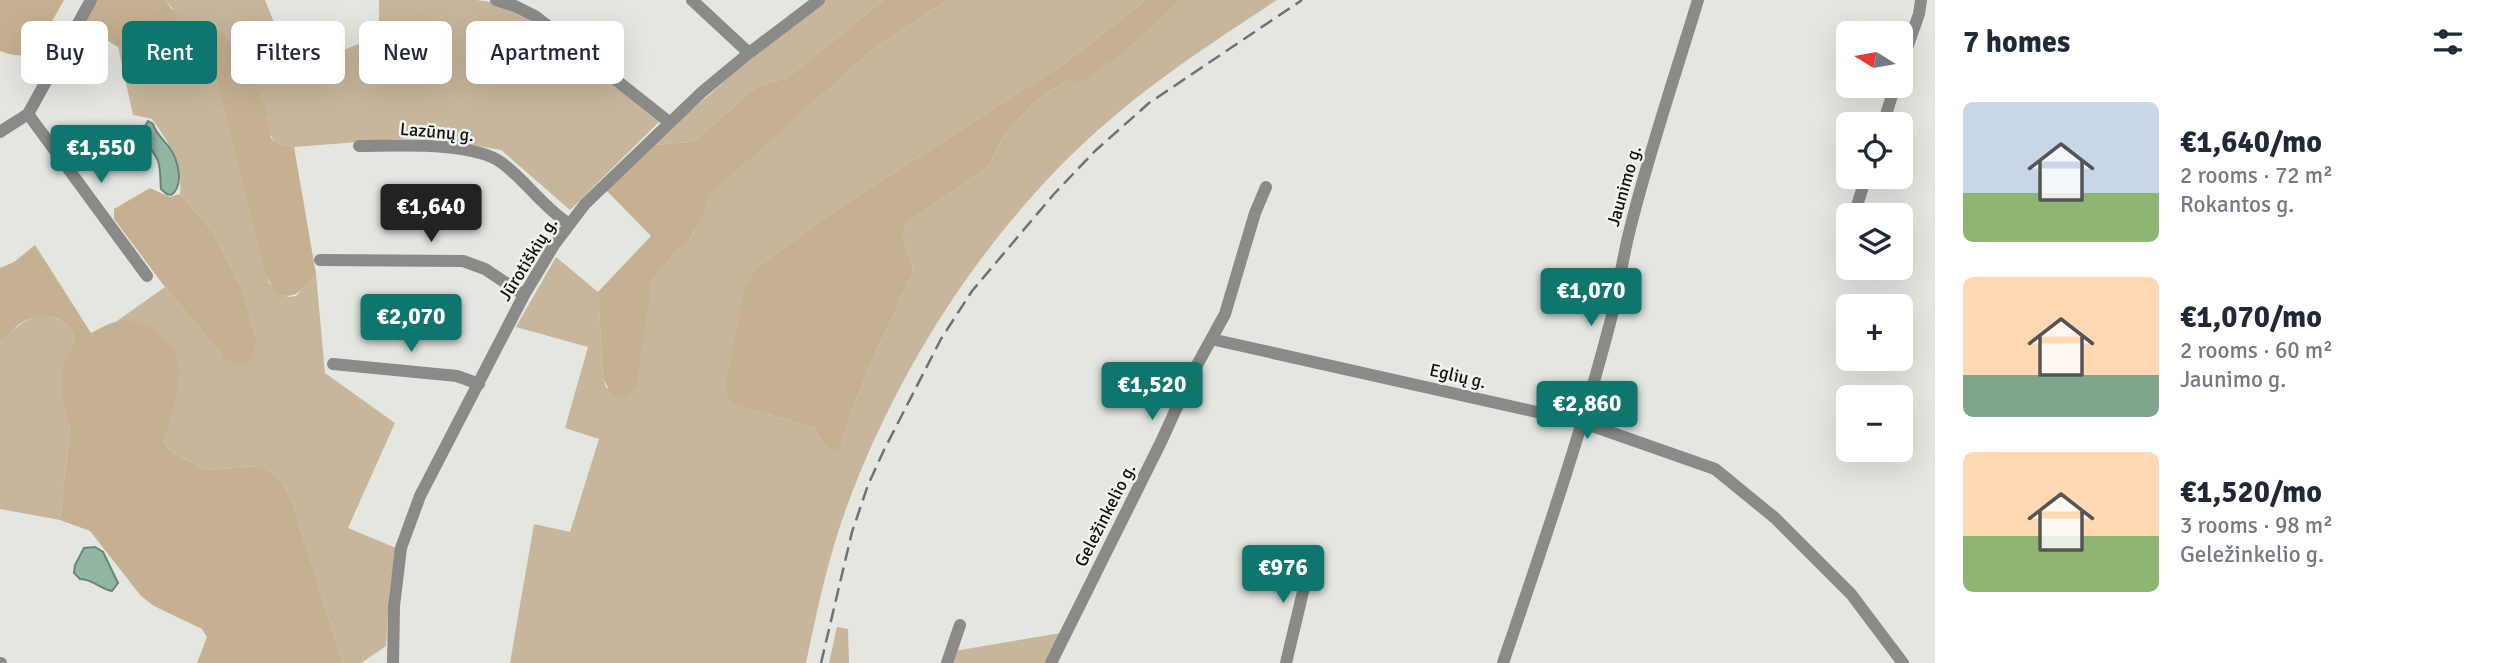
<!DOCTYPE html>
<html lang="en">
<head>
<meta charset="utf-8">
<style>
	body { margin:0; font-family:Signika,sans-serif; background:#f2f2f3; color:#1f2937; height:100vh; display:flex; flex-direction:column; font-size:26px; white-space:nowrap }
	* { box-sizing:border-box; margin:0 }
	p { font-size:23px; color:#747a83 }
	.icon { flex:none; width:38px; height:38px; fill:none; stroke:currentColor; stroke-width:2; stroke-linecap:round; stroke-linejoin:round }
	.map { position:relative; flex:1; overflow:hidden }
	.drawer { display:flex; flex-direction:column; background:#fff; width:560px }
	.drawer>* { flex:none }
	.top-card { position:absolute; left:21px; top:21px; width:665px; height:63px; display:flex; gap:14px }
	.needle { width:46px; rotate:281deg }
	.buttons { position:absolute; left:1836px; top:21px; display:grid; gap:14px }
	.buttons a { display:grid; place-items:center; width:77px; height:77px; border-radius:10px; background:#fff; box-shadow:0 7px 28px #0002; font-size:35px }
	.price { position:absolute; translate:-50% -60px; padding:0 16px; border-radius:7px; background:#0f766e; color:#fff; font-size:23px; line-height:46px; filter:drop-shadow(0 2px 4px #0008) }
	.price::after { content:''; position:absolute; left:50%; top:42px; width:21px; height:16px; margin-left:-10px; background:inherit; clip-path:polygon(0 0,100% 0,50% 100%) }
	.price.selected { background:#222; color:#fff }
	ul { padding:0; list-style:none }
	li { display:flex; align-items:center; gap:21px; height:175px; padding:0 28px }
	li span { display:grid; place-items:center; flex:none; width:196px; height:140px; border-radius:10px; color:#555 }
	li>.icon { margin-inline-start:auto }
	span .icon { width:84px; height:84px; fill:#fffc; stroke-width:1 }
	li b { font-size:30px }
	h2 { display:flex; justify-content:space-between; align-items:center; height:84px; padding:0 28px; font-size:30px }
	.chip { padding:0 24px; border-radius:10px; background:#fff; box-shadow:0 7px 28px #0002; font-size:24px; line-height:63px }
	.chip.selected { background:#0f766e; color:#fff }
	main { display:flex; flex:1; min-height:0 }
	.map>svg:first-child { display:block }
</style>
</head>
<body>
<main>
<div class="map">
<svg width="1935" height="663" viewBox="0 0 1935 663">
	<rect width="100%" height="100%" fill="#e4e6e0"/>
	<path fill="#c7b69b" d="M 165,0 L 265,0 L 293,70 L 379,36 L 379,0 L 476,0 L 491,2 L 522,13 L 659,122 L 570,210 L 501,150 L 423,137 L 294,147 L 275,143 L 268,130 L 268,119 L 206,35 L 269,283 L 288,297 L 296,296 L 316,274 L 325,373 L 395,423 L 348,528 L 396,548 L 389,595 L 386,646 L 361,663 L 343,663 L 292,502 L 280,479 L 262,466 L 207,470 L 171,452 L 164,442 L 179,380 L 132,321 L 117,321 L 165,287 L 222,355 L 257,342 L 242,288 L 212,231 L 180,194 C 183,163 169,143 152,119 L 133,115 L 118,47 L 137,48 L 151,55 L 173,9 Z
		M 824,0 L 884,0 L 787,78 L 757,86 L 698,138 L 691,142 L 652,145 L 750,59 Z
		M 947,0 L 1146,0 L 1065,63 L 836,210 L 758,267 L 734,404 L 814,428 L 825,446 L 841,447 C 857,387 886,331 912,275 C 914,256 906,258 904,241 C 903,236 905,229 906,223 L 989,166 L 1004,135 L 1038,99 L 1066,81 L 1131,47 L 1179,0 L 1277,0 C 1216,40 1153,81 1098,130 C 990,227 906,355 853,490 C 831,545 818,605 806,663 L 510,663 L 534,524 L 570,532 L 599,439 L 565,428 L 588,347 L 516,327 L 556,257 L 598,292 L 603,378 L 607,389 L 648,304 L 652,282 L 658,271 L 694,233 L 706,200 L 714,189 L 873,49 Z
		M 41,315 C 59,317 71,323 75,342 L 68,352 L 63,406 L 70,428 L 60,520 L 0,509 L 0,341 C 14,330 23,319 41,315 Z
		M 837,627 L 848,629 L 849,663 L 829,663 Z
		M 1061,633 L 1046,663 L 950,663 L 954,651 Z"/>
	<path fill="#c5b191" d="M 0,0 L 64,0 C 57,12 39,48 28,53 C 19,58 9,54 0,51 Z
		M 96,0 L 165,0 L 177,16 L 168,44 L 161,52 L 151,55 L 137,48 L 118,47 L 83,26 Z
		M 884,0 L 947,0 L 873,49 L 714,190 C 704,203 702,222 692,235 C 679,251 662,263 652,282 L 636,387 C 629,396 623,398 612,395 L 603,378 L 598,292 L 651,236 L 606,190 L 652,145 L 691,142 L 698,138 L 757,86 L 787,78 Z
		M 1146,0 L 1180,0 L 1131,47 L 1083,81 L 1066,81 L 1038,99 L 1004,135 L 989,166 L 906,223 C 905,229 903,236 904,241 C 906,258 914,255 912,275 C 886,331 857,387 841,447 L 834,450 L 825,446 L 814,428 L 733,404 L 727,395 L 727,378 L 745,288 L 758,267 L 836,210 L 1065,63 Z
		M 212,28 L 225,34 L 265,105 L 271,138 L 276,143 L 294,147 L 316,274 C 303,288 295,303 275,292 L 266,275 L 205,34 L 208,29 Z
		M 150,188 L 170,197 L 180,194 L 212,231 L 242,288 L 257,342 L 250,361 C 237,368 232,364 222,355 L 165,287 L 114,219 L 114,209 Z
		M 35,245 L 91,333 C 99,329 107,324 115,322 C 140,314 172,339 178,362 C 184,381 169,422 164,442 L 171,452 L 207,470 L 262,466 L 280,479 L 292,502 L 343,663 L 197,663 L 207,637 L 202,629 L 154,606 L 141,596 L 90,531 L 60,520 L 70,428 L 63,406 L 62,375 L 68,352 L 75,342 C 70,313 37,309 17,326 C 11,331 6,337 0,341 L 0,268 L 14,262 Z"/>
	<path fill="#92b6a1" stroke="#6b8475" stroke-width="2" d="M 148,121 L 153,124 C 156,134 163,139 169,147 C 178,159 185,186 171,195 L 167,194 L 161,189 C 160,179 161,170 158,161 C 152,146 136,138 148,121 Z
		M 95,547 L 103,552 L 118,583 L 112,591 C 99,589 96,580 80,579 L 74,573 L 75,565 L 84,548 Z"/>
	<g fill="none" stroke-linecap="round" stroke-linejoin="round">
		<path stroke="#8a8a88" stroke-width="12" d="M 496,0 L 515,6 L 535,16 L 669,122
			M 692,0 L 749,53
			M 1900,68 L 1919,14 L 1921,0
			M 28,114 L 147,276
			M 1883,124 L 1895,86
			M 0,132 L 28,114 L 91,0
			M 359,146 C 395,146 473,141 502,163 C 526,181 543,207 569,224
			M 1854,215 L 1866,177
			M 1845,235 L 1848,229
			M 320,260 L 463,261 L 485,269 L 524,295
			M 1211,339 L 1581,422 L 1715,469 L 1775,518 L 1851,594 L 1903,663
			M 333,364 L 457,376 L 479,384
			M 0,663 L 1,663
			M 393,663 L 394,606 L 401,548 L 420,496 L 524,295 L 554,245 L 585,204 L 702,92 L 749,53 L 819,0
			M 947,663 L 960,625
			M 1051,663 L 1161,442 L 1191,376 L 1225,314 L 1255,213 L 1266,187
			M 1286,663 L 1312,554
			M 1503,663 C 1541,551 1580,438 1610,323 C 1618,292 1622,260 1630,229 C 1649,152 1675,76 1698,0"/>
		<path stroke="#71726e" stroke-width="2.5" stroke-dasharray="14 7" stroke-linecap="butt" d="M 821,663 L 852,532 L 868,485 L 884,450 L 941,339 L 972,291 L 1054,194 L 1095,151 L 1149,103 L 1302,0"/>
	</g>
	<g text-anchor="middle" stroke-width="5" stroke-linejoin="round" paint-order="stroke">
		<g font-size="18" fill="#11110f" stroke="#f1f3ed">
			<text transform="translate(437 132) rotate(5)" y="6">Lazūnų g.</text>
			<text transform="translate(1624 186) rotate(-74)" y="6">Jaunimo g.</text>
			<text transform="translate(528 259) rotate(-58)" y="6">Jūrotiškių g.</text>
			<text transform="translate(1458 376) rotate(13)" y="6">Eglių g.</text>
			<text transform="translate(1105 515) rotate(-63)" y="6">Geležinkelio g.</text>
		</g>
	</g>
</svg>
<div class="buttons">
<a><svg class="needle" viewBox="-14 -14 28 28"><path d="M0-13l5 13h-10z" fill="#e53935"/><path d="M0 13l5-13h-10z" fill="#747a83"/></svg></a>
<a><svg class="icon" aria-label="locate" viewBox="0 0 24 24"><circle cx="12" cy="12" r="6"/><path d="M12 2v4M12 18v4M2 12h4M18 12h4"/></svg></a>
<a><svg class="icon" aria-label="layers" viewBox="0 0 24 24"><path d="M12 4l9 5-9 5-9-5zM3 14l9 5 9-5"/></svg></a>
<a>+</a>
<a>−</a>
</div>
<b class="price" style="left:101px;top:185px">€1,550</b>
<b class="price selected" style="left:431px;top:244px">€1,640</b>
<b class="price" style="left:1591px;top:328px">€1,070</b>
<b class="price" style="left:411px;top:354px">€2,070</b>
<b class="price" style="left:1152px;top:422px">€1,520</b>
<b class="price" style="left:1587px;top:441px">€2,860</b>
<b class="price" style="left:1283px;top:605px">€976</b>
<div class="top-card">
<a class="chip">Buy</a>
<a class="chip selected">Rent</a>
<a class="chip">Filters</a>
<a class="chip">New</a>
<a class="chip">Apartment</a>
</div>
</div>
<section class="drawer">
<h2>7 homes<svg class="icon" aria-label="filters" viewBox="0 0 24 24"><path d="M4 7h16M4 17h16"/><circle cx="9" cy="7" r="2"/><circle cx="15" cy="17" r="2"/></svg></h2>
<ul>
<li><span style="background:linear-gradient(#c9d6e8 65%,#8fb573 0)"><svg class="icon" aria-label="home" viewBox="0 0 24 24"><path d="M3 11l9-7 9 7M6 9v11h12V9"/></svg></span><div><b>€1,640/mo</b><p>2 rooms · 72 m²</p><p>Rokantos g.</p></div></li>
<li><span style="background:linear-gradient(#ffd9b3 70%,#7fa58c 0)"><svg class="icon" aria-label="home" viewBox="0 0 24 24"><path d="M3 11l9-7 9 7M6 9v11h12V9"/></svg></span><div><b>€1,070/mo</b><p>2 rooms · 60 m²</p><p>Jaunimo g.</p></div></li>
<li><span style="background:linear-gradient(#ffd9b3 60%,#8fb573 0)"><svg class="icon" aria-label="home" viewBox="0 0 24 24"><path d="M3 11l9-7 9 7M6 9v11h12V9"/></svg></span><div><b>€1,520/mo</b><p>3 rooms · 98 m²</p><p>Geležinkelio g.</p></div></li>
</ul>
</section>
</main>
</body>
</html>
